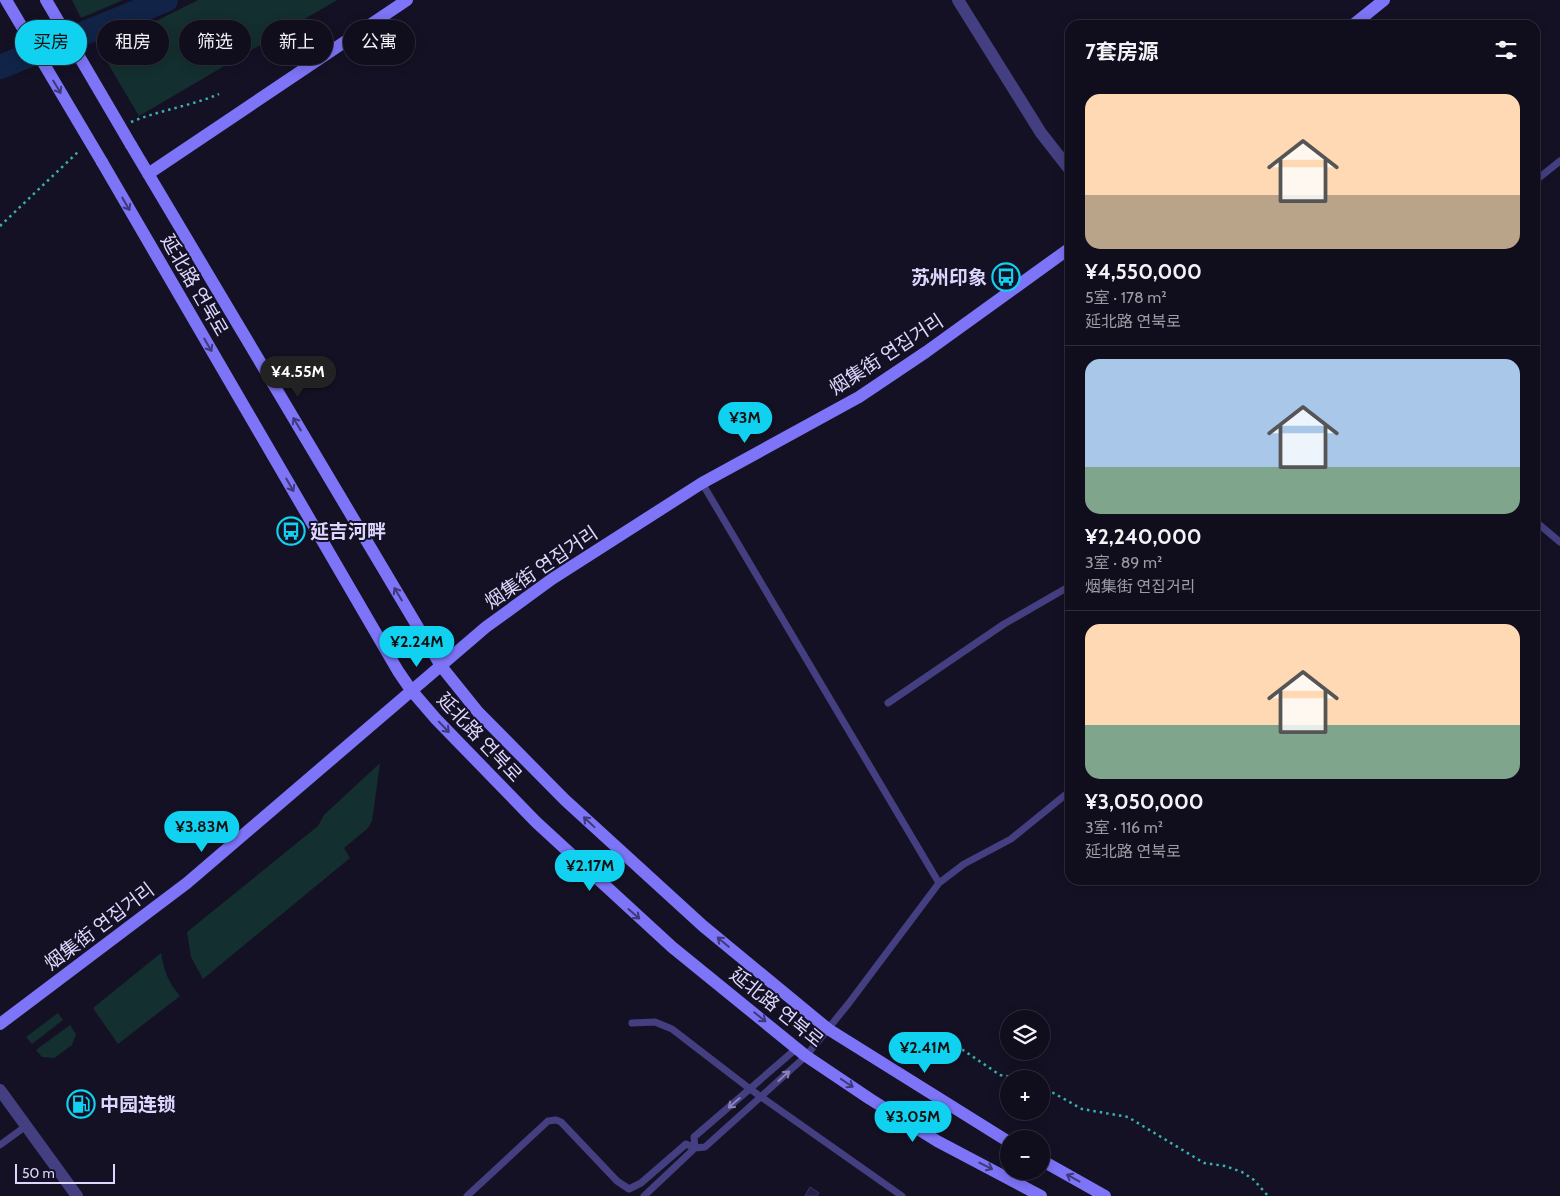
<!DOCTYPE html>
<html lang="zh">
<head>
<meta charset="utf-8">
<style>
	body { margin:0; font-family:Cabin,"Noto Sans SC","Noto Sans KR",sans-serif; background:#191625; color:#f1f3f6; height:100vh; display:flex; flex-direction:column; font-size:19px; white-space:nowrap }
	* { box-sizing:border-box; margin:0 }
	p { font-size:16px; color:#9c9ca3 }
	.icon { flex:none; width:28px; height:28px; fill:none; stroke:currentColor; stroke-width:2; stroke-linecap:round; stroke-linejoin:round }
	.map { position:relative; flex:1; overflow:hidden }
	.details { position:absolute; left:1065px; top:20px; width:475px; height:865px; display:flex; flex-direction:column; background:#100d1c; border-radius:15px; box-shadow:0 2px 12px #0003,0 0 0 1px #302d3b }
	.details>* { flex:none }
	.banner { position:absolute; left:15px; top:20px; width:475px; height:45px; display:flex; gap:10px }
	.buttons { position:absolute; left:1000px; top:1010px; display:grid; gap:10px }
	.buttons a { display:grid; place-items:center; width:50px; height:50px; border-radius:50%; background:#100d1c; box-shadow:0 2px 12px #0003,0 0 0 1px #302d3b; font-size:25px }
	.scale { position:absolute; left:15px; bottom:12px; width:100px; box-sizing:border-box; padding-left:5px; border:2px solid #ddd7fd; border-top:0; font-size:14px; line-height:18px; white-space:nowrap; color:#ddd7fd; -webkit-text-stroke:4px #151125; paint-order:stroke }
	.price { position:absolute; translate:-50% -42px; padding:0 11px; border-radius:18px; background:#10d1f0; color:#111; font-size:16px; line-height:32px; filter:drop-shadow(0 1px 2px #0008) }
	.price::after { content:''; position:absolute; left:50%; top:30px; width:15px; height:11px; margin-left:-8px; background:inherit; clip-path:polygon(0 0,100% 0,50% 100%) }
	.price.current { background:#222; color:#fff }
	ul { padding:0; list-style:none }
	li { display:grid; align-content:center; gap:10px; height:265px; padding:0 20px }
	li+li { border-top:1px solid #302d3b }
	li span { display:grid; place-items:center; height:155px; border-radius:15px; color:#555 }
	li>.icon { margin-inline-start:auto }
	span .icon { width:90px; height:90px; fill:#fffc; stroke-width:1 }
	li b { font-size:21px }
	h2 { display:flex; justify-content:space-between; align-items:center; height:60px; padding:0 20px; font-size:21px }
	.chip { padding:0 18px; border-radius:22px; background:#100d1c; box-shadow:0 2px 12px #0003,0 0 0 1px #302d3b; font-size:18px; line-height:45px }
	.chip.current { background:#10d1f0; color:#111 }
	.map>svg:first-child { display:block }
</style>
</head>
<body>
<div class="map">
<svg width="1560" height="1196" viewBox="0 0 1560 1196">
	<rect width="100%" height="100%" fill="#151125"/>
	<path fill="#142f2f" d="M 72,0 L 123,0 L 81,18 Z
		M 198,0 L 337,0 L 139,116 L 97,45 L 154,22 Z
		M 380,763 L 372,821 L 368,828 L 344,848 L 350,858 L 203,979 L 191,957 L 187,932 L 318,826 L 324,815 Z
		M 161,953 C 164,971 168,982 180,996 L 118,1044 L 93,1008 Z
		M 58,1013 L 63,1020 L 32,1044 L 26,1037 Z
		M 70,1025 L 76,1034 L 72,1045 L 54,1058 L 42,1057 L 36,1050 Z"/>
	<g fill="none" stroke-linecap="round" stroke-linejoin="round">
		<path stroke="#112448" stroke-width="24" d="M 0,67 L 166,0"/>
	</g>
	<path fill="#271e45" stroke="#403170" d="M 810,1187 L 819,1193 L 817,1196 L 805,1196 Z"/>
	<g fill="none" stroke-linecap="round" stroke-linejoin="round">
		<path stroke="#37b1ae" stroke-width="2.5" stroke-dasharray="2.5 4" stroke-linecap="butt" d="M 131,122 C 160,110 191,106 219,94
			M 0,226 L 80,150
			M 912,1048 L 924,1035 L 963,1050 L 1000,1075 L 1023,1079
			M 1041,1086 L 1082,1109 L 1128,1117 L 1204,1163 L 1225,1166 L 1242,1172 L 1254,1180 L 1268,1196"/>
		<path stroke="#443f81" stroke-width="7" d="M 1535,181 L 1560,161
			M 702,483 L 939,883
			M 1535,521 L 1560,542
			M 888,703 L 1004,624 L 1070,586
			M 632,1023 L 655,1022 L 672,1029 L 750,1089 L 902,1196
			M 797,1048 L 694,1137 L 695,1148 L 705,1147 L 806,1056 L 849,1003 L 939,883 L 964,864 L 1011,839 L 1070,791
			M 0,1145 L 26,1126
			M 467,1196 L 548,1121 L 556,1120 L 561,1122 L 617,1181 L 629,1189 L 641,1183 L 686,1144 L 695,1148 L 644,1196"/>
		<path stroke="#443f81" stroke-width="12" d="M 958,0 L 1041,133 L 1070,170
			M 0,1090 L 77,1196"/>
		<path stroke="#7d74f7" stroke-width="12" d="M 1353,25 L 1384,0
			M 131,145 L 441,666 L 478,712 L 565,800 L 703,926 L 828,1029 L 1009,1142
			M 102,162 L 398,671 L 411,690 L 436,719 L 536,822 L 672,947 L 806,1056 L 870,1099 L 937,1141 L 1041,1196
			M 148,174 L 407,0
			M 0,1024 L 187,883 L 486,627 L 552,579 L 702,483 L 859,397 L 926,352 L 1070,248
			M 1041,1160 L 1105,1196"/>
		<path stroke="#7d74f7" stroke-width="12" d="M 6,0 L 102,162
			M 46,0 L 131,145"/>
	</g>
	<defs><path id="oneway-shaft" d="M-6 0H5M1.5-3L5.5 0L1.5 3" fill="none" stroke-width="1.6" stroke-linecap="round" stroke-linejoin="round" transform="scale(1.25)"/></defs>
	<g stroke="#3f3979">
		<use href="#oneway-shaft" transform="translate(57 87) rotate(59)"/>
		<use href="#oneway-shaft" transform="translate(126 204) rotate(60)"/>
		<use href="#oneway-shaft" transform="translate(208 345) rotate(60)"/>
		<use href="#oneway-shaft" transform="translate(297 424) rotate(-121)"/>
		<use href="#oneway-shaft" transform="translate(290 485) rotate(60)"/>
		<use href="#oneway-shaft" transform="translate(398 594) rotate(-121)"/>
		<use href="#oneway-shaft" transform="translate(444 727) rotate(46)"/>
		<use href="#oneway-shaft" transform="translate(589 822) rotate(-137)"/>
		<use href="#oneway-shaft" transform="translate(634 914) rotate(41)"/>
		<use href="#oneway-shaft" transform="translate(723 942) rotate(-140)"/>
		<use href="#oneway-shaft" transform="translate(760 1017) rotate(39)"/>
		<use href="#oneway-shaft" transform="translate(847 1083) rotate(34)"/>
		<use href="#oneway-shaft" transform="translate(986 1166) rotate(27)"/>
		<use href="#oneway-shaft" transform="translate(1073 1178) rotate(-151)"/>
	</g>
	<g stroke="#8983b9">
		<use href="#oneway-shaft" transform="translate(784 1076) rotate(-42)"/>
		<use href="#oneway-shaft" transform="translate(734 1103) rotate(139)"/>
	</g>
	<defs>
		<g id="bus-ring" transform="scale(1.4375)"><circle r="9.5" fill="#151125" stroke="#10d1f0" stroke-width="1.5"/><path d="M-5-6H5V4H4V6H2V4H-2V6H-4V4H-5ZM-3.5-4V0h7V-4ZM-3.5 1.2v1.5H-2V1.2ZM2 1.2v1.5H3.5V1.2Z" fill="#10d1f0"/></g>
		<g id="fuel-ring" transform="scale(1.4375)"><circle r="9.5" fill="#151125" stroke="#10d1f0" stroke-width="1.5"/><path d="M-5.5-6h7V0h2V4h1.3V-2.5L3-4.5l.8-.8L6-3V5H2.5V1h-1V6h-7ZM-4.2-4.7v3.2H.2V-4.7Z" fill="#10d1f0"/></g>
	</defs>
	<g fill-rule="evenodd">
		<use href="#bus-ring" x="1006" y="277"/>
		<use href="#bus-ring" x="291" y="531"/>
		<use href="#fuel-ring" x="81" y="1104"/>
	</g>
	<g text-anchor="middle" stroke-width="4" stroke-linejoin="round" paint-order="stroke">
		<g font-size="19" font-weight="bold" fill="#ddd7fd" stroke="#151125" text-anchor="start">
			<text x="987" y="284" text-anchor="end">苏州印象</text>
			<text x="310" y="538">延吉河畔</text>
			<text x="100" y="1111">中园连锁</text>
		</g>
		<g font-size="19" fill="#ddd7fd" stroke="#151125">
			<text transform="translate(195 285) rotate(60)" y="7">延北路 연북로</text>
			<text transform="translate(886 354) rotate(-33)" y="7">烟集街 연집거리</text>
			<text transform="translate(541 567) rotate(-34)" y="7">烟集街 연집거리</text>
			<text transform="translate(480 737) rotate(47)" y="7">延北路 연북로</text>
			<text transform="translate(99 926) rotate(-37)" y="7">烟集街 연집거리</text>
			<text transform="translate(777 1007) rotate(39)" y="7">延北路 연북로</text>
		</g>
	</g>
</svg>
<div class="buttons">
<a><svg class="icon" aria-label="layers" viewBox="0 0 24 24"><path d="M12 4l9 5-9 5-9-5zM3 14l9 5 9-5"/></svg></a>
<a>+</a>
<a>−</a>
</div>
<div class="scale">50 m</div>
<b class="price current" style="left:298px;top:398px">¥4.55M</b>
<b class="price" style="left:745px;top:444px">¥3M</b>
<b class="price" style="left:417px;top:668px">¥2.24M</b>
<b class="price" style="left:202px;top:853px">¥3.83M</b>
<b class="price" style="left:590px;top:892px">¥2.17M</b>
<b class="price" style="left:925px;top:1074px">¥2.41M</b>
<b class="price" style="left:913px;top:1143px">¥3.05M</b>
<div class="banner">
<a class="chip current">买房</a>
<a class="chip">租房</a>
<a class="chip">筛选</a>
<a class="chip">新上</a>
<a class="chip">公寓</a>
</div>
<section class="details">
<h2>7套房源<svg class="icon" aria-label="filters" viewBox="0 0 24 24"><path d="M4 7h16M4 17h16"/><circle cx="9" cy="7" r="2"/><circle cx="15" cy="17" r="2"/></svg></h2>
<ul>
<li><span style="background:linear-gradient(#ffd9b3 65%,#b9a48a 0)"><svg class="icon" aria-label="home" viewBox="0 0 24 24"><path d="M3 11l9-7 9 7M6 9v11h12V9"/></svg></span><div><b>¥4,550,000</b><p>5室 · 178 m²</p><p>延北路 연북로</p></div></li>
<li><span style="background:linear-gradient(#a9c7e8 70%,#7fa58c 0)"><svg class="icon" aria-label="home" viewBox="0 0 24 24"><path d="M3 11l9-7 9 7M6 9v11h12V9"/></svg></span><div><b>¥2,240,000</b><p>3室 · 89 m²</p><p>烟集街 연집거리</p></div></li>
<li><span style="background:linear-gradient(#ffd9b3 65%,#7fa58c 0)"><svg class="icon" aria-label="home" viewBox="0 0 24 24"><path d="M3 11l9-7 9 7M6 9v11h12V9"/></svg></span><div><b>¥3,050,000</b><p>3室 · 116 m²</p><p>延北路 연북로</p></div></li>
</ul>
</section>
</div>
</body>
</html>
